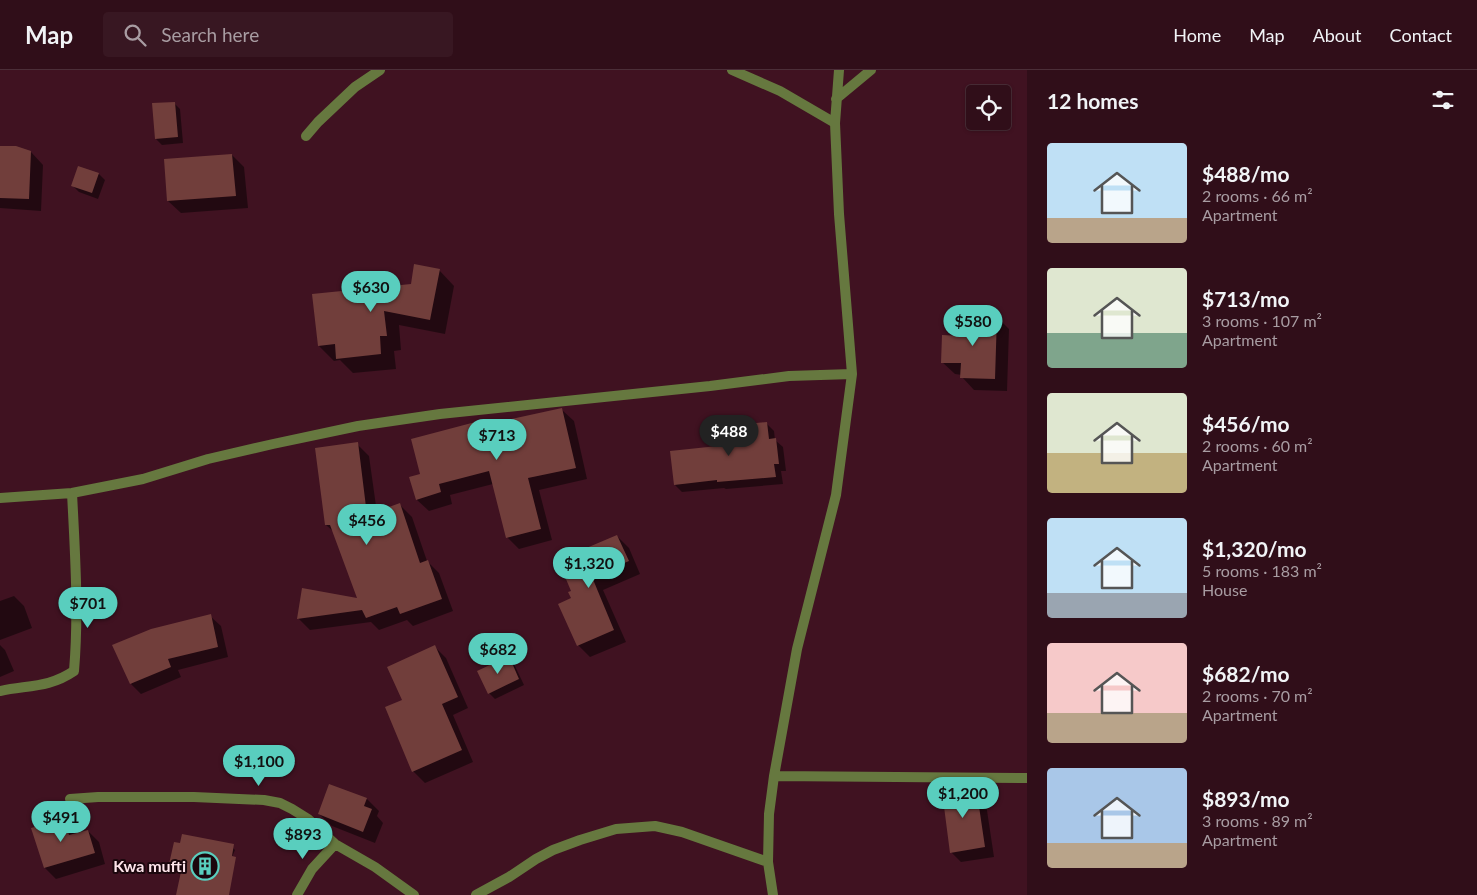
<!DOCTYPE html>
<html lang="en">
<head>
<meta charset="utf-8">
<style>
	body { margin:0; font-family:Lato,sans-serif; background:#381722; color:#f1f3f6; height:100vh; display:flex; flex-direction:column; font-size:19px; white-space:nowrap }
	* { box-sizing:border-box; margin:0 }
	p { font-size:16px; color:#a89ca2 }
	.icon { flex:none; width:28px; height:28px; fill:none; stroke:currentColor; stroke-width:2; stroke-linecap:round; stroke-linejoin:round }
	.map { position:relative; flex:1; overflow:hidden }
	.details { display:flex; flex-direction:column; background:#300e19; width:450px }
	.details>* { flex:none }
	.buttons { position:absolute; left:966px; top:15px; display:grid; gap:10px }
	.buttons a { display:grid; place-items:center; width:45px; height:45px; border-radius:5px; background:#300e19; box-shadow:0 1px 4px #0004,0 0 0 1px #4b2e38; font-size:25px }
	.price { position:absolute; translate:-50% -42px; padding:0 11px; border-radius:18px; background:#59cebe; color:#111; font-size:16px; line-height:32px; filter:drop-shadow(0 1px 2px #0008) }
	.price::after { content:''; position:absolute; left:50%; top:30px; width:15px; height:11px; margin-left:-8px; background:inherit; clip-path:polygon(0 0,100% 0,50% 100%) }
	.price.selected { background:#222; color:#fff }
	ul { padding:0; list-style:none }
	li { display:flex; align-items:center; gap:15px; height:125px; padding:0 20px }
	li span { display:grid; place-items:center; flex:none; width:140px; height:100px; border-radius:5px; color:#555 }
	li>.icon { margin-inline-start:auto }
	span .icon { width:60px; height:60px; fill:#fffc; stroke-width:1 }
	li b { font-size:21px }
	h2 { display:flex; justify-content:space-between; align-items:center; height:60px; padding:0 20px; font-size:21px }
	header { display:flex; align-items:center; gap:30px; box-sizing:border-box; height:70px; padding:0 25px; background:#300e19; border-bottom:1px solid #4b2e38 }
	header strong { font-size:24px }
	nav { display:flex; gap:28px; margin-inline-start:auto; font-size:18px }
	.search { width:350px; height:45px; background:#381722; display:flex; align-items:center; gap:12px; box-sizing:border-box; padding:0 18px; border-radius:5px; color:#a89ca2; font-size:19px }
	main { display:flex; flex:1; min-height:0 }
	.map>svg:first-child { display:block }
</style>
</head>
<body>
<header>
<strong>Map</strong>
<div class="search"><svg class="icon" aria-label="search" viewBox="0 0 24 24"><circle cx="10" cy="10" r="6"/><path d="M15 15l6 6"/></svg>Search here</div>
<nav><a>Home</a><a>Map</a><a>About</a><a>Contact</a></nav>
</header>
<main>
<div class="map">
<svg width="1027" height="825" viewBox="0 0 1027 825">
	<rect width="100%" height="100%" fill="#401221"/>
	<path fill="#0007" d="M 174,33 L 180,39 L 183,73 L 162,75 L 156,69 Z
		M 0,77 L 31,82 L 43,95 L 41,141 L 0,138 Z
		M 232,85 L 244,97 L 248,138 L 181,143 L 168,131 Z
		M 99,104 L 105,110 L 98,129 L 79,122 L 73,116 Z
		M 439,200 L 454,216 L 445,264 L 399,255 L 401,280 L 394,281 L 396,299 L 353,303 L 340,290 L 334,291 L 319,276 L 412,215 Z
		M 997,247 L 1009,259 L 1007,321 L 974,320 L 962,307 L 962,305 L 955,304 L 942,292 L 963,267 Z
		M 562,340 L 574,351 L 587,409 L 539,420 L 552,470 L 519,479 L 507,467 L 493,414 L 450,425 L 452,434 L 429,441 L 417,430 L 422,405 L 483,352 L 486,355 Z
		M 766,353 L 774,361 L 775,370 L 783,377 L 786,401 L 781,401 L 783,414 L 726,419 L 724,418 L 682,422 L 675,415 L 728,376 Z
		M 357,374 L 369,386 L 377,443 L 400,435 L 412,447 L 427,491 L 439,503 L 453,541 L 413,556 L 407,550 L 379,560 L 371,552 L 310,560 L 298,548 L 359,530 L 334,462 L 326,455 Z
		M 617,466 L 629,478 L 640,504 L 603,520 L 626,572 L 590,587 L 578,575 L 572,529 Z
		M 14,526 L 24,536 L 32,558 L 0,570 L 0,531 Z
		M 210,546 L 221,556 L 228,587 L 178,600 L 181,607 L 141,624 L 131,614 Z
		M 0,575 L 5,580 L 14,601 L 0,607 Z
		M 435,577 L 446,588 L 468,638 L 453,645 L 473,692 L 425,713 L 413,701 L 403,630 Z
		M 508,588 L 514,594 L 524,615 L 495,629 L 489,623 Z
		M 975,717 L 985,727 L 994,787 L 961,792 L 951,782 Z
		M 367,729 L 379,741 L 377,746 L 383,753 L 375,773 L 332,756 L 319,744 Z
		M 64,749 L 74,760 L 76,764 L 88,761 L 99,772 L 105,794 L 56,809 L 45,798 L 32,758 Z
		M 229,774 L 235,780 L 216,825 L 177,825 L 182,801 L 177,800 L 171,794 Z"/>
	<path fill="#713e3b" d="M 175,32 L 178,67 L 155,69 L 152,33 Z
		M 0,76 L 16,76 L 31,81 L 29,129 L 0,128 Z
		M 232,84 L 236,126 L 167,131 L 164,89 Z
		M 78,96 L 99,103 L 92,123 L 71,116 Z
		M 414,194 L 440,199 L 430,250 L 384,241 L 387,266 L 380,266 L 381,284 L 336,289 L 335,274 L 318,276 L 312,224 L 411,214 Z
		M 962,244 L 997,246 L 995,309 L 960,308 L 961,293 L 941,293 L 942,265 L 962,266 Z
		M 562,338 L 576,398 L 528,408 L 541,459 L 506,468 L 489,401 L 439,414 L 441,422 L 416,430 L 409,407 L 420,404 L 411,369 L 483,350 L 484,355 Z
		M 767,352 L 769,369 L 776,368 L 779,394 L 774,394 L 776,407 L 717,412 L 717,410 L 674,415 L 670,381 L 727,375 L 724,356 Z
		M 358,372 L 367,445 L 400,433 L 420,493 L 428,490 L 442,529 L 400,544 L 397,537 L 366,548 L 362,540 L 297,549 L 302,518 L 357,528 L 330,455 L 325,455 L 315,378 Z
		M 617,465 L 629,491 L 592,507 L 614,560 L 577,576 L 558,534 L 571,528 L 568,522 L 571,521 L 558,490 Z
		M 211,544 L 218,577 L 168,589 L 171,597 L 130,614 L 112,575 L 151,559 Z
		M 435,575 L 458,627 L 442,634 L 462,680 L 412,702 L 385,637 L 402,630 L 387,597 Z
		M 509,586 L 519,609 L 488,624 L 477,601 Z
		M 329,714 L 367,728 L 364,736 L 372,739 L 363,762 L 318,744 Z
		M 976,716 L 985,777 L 950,783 L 942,721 Z
		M 64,748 L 69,765 L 88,760 L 95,783 L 44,798 L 31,758 Z
		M 182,764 L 234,774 L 232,786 L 236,787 L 229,825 L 176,825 L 182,797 L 169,794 L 174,772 L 180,773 Z"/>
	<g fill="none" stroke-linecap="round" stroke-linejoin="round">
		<path stroke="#66783f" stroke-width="10" d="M 732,0 L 780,21 L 835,53
			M 836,29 L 871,0
			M 306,66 L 318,52 L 355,17 L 380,0
			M 0,428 L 72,423 L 143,409 L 208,389 L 273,374 L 358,356 L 440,344 L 710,316 L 789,306 L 852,304
			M 0,621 C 28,615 49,618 74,601 C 79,542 75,482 72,423
			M 774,706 L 1027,708
			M 70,729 L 98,727 L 194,727 L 264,730 L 280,733 L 292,739 L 308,749 L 335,774 L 375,797 L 414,825
			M 297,825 L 312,799 L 335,774
			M 476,825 L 509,807 L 536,789 L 553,780 L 580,770 L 616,759 L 655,756 L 682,762 L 768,792
			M 773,825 L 768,792 L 769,744 L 774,706 L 797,579 L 836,425 L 852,304 L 839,144 L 835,53 L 839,0"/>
	</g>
	<defs>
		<g id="building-ring" transform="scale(1.4375)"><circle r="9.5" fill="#1b070d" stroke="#59cebe" stroke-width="1.5"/><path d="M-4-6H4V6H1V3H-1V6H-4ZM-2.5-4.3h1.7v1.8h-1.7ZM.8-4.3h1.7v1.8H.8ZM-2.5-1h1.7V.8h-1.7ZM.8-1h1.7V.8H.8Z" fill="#59cebe"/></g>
	</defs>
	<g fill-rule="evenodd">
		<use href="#building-ring" x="205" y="796"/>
	</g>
	<g text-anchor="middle" stroke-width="4" stroke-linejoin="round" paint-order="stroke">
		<g font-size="16" font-weight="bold" fill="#fee4ea" stroke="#1b070d" text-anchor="end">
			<text x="186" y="802">Kwa mufti</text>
		</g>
	</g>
</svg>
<div class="buttons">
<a><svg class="icon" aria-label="locate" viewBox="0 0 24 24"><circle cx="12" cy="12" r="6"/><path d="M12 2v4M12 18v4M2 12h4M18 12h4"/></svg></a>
</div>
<b class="price" style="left:371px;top:243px">$630</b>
<b class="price" style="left:973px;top:277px">$580</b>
<b class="price selected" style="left:729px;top:387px">$488</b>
<b class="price" style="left:497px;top:391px">$713</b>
<b class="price" style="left:367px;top:476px">$456</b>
<b class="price" style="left:589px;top:519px">$1,320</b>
<b class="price" style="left:88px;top:559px">$701</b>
<b class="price" style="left:498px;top:605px">$682</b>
<b class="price" style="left:259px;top:717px">$1,100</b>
<b class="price" style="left:963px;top:749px">$1,200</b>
<b class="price" style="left:61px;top:773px">$491</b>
<b class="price" style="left:303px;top:790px">$893</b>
</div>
<section class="details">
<h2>12 homes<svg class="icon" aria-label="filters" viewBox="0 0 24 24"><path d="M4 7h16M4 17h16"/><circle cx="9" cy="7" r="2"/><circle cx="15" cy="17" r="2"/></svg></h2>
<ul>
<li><span style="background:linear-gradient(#bfe0f5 75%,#b9a48a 0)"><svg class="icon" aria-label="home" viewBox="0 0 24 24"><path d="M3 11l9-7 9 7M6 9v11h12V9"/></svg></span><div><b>$488/mo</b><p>2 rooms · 66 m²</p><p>Apartment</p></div></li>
<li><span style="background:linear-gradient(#dfe7d0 65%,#7fa58c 0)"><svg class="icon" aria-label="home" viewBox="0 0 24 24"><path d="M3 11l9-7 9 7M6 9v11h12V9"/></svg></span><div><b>$713/mo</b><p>3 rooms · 107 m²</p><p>Apartment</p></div></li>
<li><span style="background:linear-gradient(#dfe7d0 60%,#c2b280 0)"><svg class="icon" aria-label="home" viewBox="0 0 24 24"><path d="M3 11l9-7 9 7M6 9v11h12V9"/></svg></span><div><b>$456/mo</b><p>2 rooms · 60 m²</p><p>Apartment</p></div></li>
<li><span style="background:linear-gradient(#bfe0f5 75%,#9aa5b1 0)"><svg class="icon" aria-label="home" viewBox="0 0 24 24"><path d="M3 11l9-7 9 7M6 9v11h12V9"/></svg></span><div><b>$1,320/mo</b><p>5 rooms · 183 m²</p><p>House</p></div></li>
<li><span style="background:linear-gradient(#f6c9c9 70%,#b9a48a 0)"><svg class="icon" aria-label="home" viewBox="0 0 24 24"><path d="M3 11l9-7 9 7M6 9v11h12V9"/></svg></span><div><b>$682/mo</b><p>2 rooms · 70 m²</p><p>Apartment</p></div></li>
<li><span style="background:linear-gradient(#a9c7e8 75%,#b9a48a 0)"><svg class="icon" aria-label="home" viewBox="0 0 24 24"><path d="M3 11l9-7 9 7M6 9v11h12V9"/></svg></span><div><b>$893/mo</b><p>3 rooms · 89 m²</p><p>Apartment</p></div></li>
</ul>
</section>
</main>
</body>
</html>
